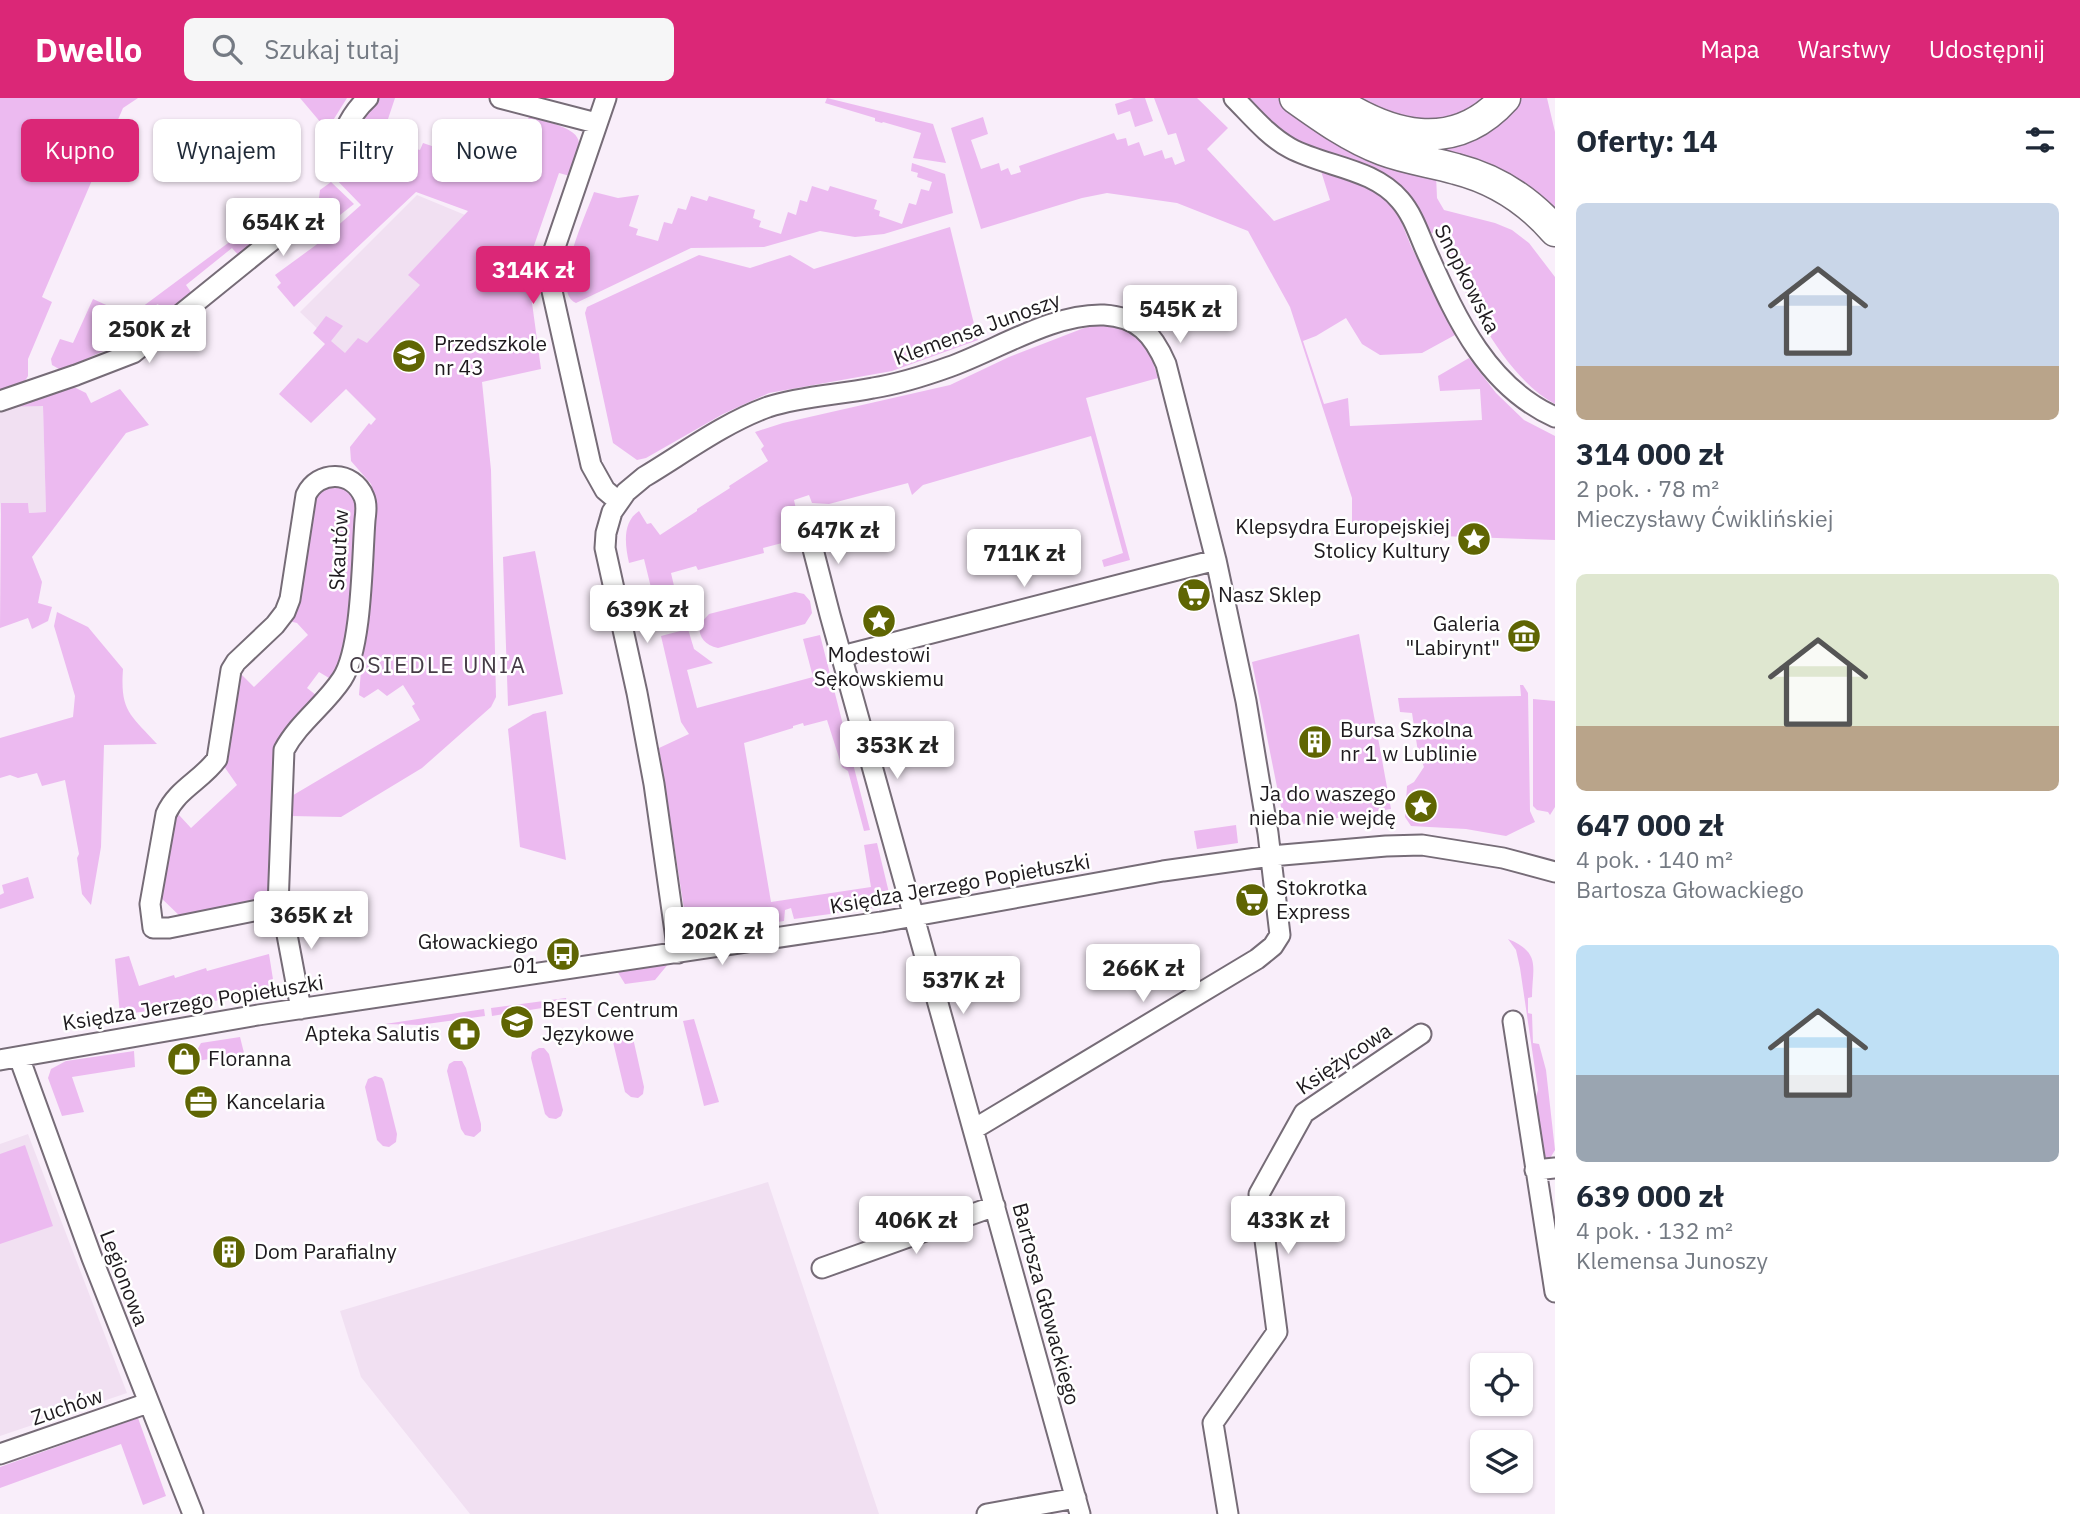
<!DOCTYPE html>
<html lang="pl">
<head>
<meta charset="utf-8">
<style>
	body { margin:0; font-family:"IBM Plex Sans",sans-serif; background:#f6f6f7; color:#1f2937; height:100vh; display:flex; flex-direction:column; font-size:26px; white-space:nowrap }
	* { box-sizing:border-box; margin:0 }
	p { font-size:23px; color:#747a83 }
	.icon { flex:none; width:38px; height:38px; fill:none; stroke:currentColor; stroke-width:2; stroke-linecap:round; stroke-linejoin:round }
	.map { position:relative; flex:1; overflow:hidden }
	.details { display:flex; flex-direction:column; background:#fff; width:525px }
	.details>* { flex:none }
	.guide { position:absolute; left:21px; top:21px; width:665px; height:63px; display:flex; gap:14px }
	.fabs { position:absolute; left:1470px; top:1255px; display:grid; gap:14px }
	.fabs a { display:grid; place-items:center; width:63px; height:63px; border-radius:10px; background:#fff; box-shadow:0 2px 5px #0004; font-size:35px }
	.price { position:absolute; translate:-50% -60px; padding:0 16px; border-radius:7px; background:#fff; color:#222; font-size:23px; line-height:46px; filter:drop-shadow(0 2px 4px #0008) }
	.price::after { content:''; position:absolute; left:50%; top:42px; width:21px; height:16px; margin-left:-10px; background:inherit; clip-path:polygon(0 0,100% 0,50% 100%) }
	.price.current { background:#db2777; color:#fff }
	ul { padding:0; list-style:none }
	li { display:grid; align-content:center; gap:14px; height:371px; padding:0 21px }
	li span { display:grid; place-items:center; height:217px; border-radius:10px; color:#555 }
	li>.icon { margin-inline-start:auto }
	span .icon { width:126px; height:126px; fill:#fffc; stroke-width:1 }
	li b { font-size:30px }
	h2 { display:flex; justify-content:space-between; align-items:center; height:84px; padding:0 21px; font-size:30px }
	.chip { padding:0 24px; border-radius:10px; background:#fff; box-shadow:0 2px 5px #0004; font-size:24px; line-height:63px }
	.chip.current { background:#db2777; color:#fff }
	header { display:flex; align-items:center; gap:42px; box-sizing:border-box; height:98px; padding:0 35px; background:#db2777; color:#fff }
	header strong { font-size:33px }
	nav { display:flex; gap:38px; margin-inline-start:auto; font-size:24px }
	.search { width:490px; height:63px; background:#f6f6f7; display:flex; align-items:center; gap:18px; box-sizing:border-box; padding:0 24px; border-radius:10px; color:#747a83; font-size:26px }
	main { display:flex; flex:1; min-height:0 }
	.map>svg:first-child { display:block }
</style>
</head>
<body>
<header>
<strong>Dwello</strong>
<div class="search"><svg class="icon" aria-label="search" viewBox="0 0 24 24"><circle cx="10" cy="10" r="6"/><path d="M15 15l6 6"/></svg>Szukaj tutaj</div>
<nav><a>Mapa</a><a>Warstwy</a><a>Udostępnij</a></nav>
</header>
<main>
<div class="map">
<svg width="1555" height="1416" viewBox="0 0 1555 1416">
	<rect width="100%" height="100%" fill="#f9eefa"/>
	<path fill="#f1e0f2" d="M 417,97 L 482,124 L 435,344 L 300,214 Z
		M 43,307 L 46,414 L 29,415 L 28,405 L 1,405 L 0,417 L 0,309 Z
		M 28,1036 L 127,1295 L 0,1338 L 0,1046 Z
		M 768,1084 L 879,1416 L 470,1416 L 361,1279 L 340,1213 Z"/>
	<path fill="#ecbaf0" d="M 0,0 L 138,0 L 123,10 L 42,199 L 52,204 L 28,261 L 28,278 L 25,283 L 0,294 Z
		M 300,0 L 347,0 L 327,32 Z
		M 380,0 L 395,0 L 379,48 L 359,42 L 350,71 L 364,75 L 367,68 L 373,70 L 376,63 L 394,68 L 399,54 L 411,57 L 413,50 L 420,52 L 423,45 L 461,58 L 459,65 L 466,68 L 464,75 L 475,79 L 485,51 L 496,54 L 506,22 L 515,25 L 513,32 L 522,35 L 529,19 C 542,23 580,29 579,46 C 579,56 573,68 570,78 L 559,75 L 527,168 L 541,271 L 482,284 L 491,372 L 496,599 L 491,609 L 422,670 L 341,719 L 291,718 L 290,699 L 420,622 L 412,608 L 415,606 L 403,587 L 387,598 L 378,591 L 364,600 L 359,597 L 375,401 L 371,386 L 351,363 L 350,349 L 369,325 L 371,327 L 376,321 L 346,291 L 311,325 L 279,296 L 325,246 L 313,235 L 326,218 L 343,228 L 331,243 L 345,255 L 358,240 L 367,245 L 420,187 L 408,177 L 468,113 L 416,94 L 294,209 L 277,189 L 281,185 L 275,177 L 316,147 L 361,107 L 328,73 L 371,7 Z
		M 827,0 L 933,26 L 946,65 L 913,60 L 921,35 L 883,24 L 882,25 L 875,23 L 875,20 L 825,5 Z
		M 1134,0 L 1145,0 L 1153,23 L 1135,29 L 1130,13 L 1118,17 L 1115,6 Z
		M 1154,0 L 1197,0 L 1228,30 L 1207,51 L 1274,123 L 1330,102 L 1321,73 L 1343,79 L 1376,94 L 1394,106 L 1411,148 L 1455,237 L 1422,255 L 1380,257 L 1362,246 L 1346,220 L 1316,238 L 1303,243 L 1324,306 L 1348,300 L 1350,328 L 1482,322 L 1480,291 L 1440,293 L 1438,278 L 1469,260 L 1496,295 L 1524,322 L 1555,338 L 1555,442 L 1352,435 L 1352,400 L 1290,209 L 1248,133 L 1177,105 L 1107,95 L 1082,100 L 981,131 L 951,30 L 983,19 L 988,36 L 971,42 L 981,71 L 999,65 L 1001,73 L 1008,70 L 1011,77 L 1021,74 L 1019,68 L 1114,35 L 1117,42 L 1126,40 L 1128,48 L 1139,44 L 1144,58 L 1162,52 L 1165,61 L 1172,59 L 1175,67 L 1185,63 L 1176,35 L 1168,37 Z
		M 1244,0 L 1278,0 L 1315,27 L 1436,76 L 1437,100 L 1444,112 L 1495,125 L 1512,132 L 1529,145 L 1555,179 L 1555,306 C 1502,278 1459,187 1439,132 L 1427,137 L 1414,107 L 1283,38 Z
		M 1350,0 L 1490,0 L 1451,24 L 1411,26 Z
		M 1515,0 L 1547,0 L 1555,34 L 1555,123 L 1392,41 Z
		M 912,65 L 945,76 L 953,115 L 884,136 L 855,139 L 820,133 L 764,149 L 691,150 L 576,205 C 549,194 587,115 594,94 L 618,100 L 639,97 L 629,128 L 638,131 L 636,137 L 658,143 L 664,124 L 672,126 L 678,110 L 686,112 L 691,98 L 707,103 L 709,98 L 755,112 L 753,120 L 761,123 L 759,129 L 781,136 L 788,114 L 796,117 L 800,102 L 807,104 L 812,88 L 828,93 L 830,88 L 877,102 L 874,111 L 880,113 L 879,118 L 902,126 L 909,105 L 916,107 L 921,91 L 929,93 L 932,84 L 917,79 L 918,75 L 911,73 Z
		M 331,84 L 354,106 L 326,128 L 317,116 L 320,92 Z
		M 282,105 L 290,115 L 303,105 L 312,118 L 308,142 L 304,146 L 284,122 L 240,159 L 232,150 L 186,187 L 193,197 L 164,216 L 158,206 L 106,235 L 112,245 L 103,253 L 59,274 L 59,271 L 52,267 L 51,261 L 60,241 L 73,245 L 93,201 L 115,211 L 122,210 L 134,215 Z
		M 950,129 L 978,242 L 892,273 L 769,295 L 723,316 L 646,360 L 637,362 L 613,345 L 585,215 L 587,209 L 699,157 L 750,170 L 790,157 L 814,171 Z
		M 1098,227 C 1137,227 1148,245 1158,280 L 1086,300 L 1130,462 L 1104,469 L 1102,462 L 1123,455 L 1091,338 L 923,387 L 912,397 L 908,385 L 829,406 L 812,405 L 809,397 L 794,402 L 798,420 L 791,422 L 793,429 L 783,432 L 786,444 L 763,450 L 764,455 L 698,472 L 696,468 L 671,475 L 678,505 L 656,510 L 644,461 L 629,465 C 625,447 622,424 639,413 L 647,426 L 651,425 L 660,437 L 697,413 L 697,411 L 730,390 L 729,388 L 768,363 L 761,351 L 764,348 L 755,334 L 783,325 L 950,287 L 1009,259 L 1084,230 Z
		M 74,289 L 86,295 L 91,305 L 120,291 L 149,327 L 126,335 L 32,459 L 42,484 L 38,505 L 52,509 L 48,523 L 32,531 L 28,520 L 0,530 L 1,405 L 28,405 L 29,415 L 46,414 L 43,308 L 0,309 L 54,291 Z
		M 333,387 L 344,389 L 357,400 L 355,487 L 343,565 L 329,580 L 319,574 L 307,590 L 316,597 L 284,635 L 271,790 L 259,804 L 184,822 L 158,797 L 169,723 L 179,717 L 191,730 L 237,687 L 221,664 L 238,579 L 242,577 L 254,589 L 308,537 L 297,525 L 289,523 L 307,406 L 318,392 Z
		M 535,453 L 563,596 L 508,608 L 503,459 Z
		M 795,494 L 804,496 L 810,503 L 812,515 L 805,526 L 718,550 C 705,547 699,540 699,527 L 709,516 Z
		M 57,514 L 88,529 L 123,571 C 120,613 130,616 157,646 L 104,647 L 101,749 L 91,807 L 82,796 L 77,760 L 79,756 L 65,682 L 42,688 L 37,675 L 18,680 L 10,677 L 0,680 L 0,640 L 73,619 L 75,598 L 54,528 Z
		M 688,531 L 694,551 L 713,565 L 687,572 L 697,610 L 813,579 L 803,541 L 820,537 L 870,732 L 864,733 L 848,673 L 842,669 L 827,622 L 804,628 L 803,625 L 793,628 L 793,630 L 744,645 L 771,804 L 871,789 L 864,747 L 877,745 L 890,799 L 889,802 L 881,803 L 881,809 L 794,821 L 791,810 L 785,812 L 784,823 L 696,836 L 687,830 L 659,650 L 689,636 L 681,624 L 661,538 Z
		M 1359,536 L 1391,711 L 1285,729 L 1252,564 Z
		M 1520,587 L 1523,587 L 1528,595 L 1530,713 L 1535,724 L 1506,738 L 1466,731 L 1411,728 L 1405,719 L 1407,688 L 1414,684 L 1424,669 L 1418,654 L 1412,615 L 1400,614 L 1398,600 L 1521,598 Z
		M 1533,601 L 1555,603 L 1555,709 L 1550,717 L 1548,714 L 1537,712 L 1533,708 Z
		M 546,613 L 566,762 L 520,749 L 508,631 L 533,616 Z
		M 1236,727 L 1238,745 L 1197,751 L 1194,733 Z
		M 28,779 L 34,800 L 0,811 L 0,797 L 4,795 L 2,787 Z
		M 1508,841 C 1542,855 1532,870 1532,899 L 1528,900 L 1528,915 L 1532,916 L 1533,945 L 1539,946 L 1546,972 L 1555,1052 L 1549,1062 L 1544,1062 L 1533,1008 L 1538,992 L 1520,870 L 1516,852 Z
		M 269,856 L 275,894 L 120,917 L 115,861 L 129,858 L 139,888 L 174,877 L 175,880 L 206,870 L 207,873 Z
		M 669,865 L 655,882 L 625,886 L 617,873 Z
		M 566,900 L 567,906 L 492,918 L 491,910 Z
		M 484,911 L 485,918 L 419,927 L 385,926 Z
		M 694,921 L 719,1004 L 704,1008 L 683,923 Z
		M 621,934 L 627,934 L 633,940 L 644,989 L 643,996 L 638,1000 L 631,999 L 625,994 L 613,944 L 614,939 Z
		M 240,939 L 244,955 L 197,963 L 196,954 L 201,945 Z
		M 539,950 L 544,950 L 549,956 L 563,1012 L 561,1018 L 556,1021 L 549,1020 L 545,1016 L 531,960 L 532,954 Z
		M 134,953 L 135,969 L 72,979 L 84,1014 L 62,1018 L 48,980 L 51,971 L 66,963 Z
		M 454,963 L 462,963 L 466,970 L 481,1026 L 481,1033 L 474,1039 L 465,1037 L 461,1031 L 447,973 L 449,966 Z
		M 375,978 L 382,980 L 384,984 L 397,1036 L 396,1044 L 389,1049 L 383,1048 L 377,1042 L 365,989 L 368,981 Z
		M 25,1047 L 53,1128 L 0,1146 L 0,1056 Z
		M 138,1320 L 166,1398 L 143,1407 L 121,1346 L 0,1390 L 0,1369 Z"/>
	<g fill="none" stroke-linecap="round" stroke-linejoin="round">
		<g stroke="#766c77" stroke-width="23">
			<path id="minor" d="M 500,0 L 596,25
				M 606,0 L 553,155 L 550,184 L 591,367 L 605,392 L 618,403
				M 1234,0 C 1251,17 1268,38 1290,50 C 1325,69 1373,70 1400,102 C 1414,118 1420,140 1429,159 C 1457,222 1488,289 1555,319
				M 334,70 C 340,42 347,19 368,0
				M 0,303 L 76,277 L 133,255 L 285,132
				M 806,424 L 830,517 L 1080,1416
				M 842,558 L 1216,462
				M 278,808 L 169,830 L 153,830 L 150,806 L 166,716 C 177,691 202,682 217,661 L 231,572 L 236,564 L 275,527 L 285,514 L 290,501 L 306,397 C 318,372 353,372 364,399 C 367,406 366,414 365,422 C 362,461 362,551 342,581 C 325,607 299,624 284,652 L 278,808 L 285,826 L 301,911
				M 678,855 L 654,686 L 637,595 L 605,450 L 606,435 L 612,414 L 626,394 L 644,379 C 684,355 724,325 768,309 C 802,298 838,297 873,290 C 898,286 924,278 949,269 C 997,252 1053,215 1104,217 C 1138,219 1153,236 1166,266 L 1216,462 L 1246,603 L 1268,735 L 1280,837 L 1273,848 L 1257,861 L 974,1031
				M 1513,923 L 1555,1194
				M 19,959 L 92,1160 L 193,1416
				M 0,962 L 258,917 L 881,824 L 1163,773 L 1271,758 L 1386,748 L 1422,747 L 1503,760 L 1555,774
				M 1535,1072 L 1555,1070
				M 822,1170 L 995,1108
				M 0,1356 L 148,1305
				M 987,1416 L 1076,1400
				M 1228,1416 L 1213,1325 L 1277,1234 L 1259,1096 L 1304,1015 L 1421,936"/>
		</g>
		<g stroke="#766c77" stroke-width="33">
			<path id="primary" d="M 1295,0 C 1323,20 1351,40 1383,52 C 1407,61 1432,64 1456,71 C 1495,81 1529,103 1555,133
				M 1331,0 C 1388,38 1453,58 1505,0"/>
		</g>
		<use href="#minor" stroke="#fff" stroke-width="19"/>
		<use href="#primary" stroke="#fff" stroke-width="30"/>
	</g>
	<defs>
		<g id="school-disc" transform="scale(1.75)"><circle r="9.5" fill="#5f6503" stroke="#fff"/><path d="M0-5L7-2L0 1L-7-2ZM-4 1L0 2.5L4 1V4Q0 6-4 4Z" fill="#fff"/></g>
		<g id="sight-disc" transform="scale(1.75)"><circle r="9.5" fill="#5f6503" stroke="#fff"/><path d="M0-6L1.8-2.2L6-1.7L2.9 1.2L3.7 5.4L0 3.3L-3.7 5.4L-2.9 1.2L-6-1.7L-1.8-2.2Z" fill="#fff"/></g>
		<g id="supermarket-disc" transform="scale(1.75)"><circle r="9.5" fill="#5f6503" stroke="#fff"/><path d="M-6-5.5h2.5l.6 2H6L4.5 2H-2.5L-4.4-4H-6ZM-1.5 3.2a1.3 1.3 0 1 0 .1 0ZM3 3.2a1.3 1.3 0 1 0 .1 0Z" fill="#fff"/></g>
		<g id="museum-disc" transform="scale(1.75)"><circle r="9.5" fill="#5f6503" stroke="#fff"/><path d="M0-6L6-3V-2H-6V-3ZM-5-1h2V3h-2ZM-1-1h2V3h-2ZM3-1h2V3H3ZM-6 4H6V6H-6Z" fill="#fff"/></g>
		<g id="building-disc" transform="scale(1.75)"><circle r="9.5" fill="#5f6503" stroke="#fff"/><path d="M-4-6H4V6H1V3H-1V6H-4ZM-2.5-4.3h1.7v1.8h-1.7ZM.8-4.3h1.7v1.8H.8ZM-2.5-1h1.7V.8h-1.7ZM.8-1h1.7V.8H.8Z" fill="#fff"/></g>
		<g id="bus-disc" transform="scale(1.75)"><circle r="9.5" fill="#5f6503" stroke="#fff"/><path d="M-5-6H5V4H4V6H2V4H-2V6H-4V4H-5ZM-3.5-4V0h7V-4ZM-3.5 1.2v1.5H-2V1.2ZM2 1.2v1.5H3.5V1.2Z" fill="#fff"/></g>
		<g id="pharmacy-disc" transform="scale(1.75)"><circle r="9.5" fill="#5f6503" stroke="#fff"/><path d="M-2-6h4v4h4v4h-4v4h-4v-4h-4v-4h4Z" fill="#fff"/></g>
		<g id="shop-disc" transform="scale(1.75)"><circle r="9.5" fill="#5f6503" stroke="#fff"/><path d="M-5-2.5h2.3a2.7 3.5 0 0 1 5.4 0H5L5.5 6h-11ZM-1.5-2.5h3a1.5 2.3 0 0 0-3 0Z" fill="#fff"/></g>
		<g id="office-disc" transform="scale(1.75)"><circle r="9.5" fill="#5f6503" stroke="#fff"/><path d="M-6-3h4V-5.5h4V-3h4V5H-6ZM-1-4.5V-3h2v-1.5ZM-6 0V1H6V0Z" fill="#fff"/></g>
	</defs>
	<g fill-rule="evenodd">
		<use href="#school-disc" x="409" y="258"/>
		<use href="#sight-disc" x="1474" y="441"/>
		<use href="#supermarket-disc" x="1194" y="497"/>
		<use href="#sight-disc" x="879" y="523"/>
		<use href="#museum-disc" x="1524" y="538"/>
		<use href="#building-disc" x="1315" y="644"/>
		<use href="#sight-disc" x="1421" y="708"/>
		<use href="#supermarket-disc" x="1252" y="802"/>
		<use href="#bus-disc" x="563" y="856"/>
		<use href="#school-disc" x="517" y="924"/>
		<use href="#pharmacy-disc" x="464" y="936"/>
		<use href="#shop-disc" x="184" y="961"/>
		<use href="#office-disc" x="201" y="1004"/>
		<use href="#building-disc" x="229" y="1154"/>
	</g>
	<g text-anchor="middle" stroke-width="5" stroke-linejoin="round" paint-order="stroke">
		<g font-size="21" fill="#1e1a1e" stroke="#fff">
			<text transform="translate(1467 181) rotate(63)" y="7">Snopkowska</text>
			<text transform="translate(977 231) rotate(-20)" y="7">Klemensa Junoszy</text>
			<text transform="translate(339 452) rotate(-87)" y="7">Skautów</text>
			<text transform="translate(960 786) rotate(-10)" y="7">Księdza Jerzego Popiełuszki</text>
			<text transform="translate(193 905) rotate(-9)" y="7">Księdza Jerzego Popiełuszki</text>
			<text transform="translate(1344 961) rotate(-34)" y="7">Księżycowa</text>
			<text transform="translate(124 1180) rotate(69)" y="7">Legionowa</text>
			<text transform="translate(1046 1206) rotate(75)" y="7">Bartosza Głowackiego</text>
			<text transform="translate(67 1309) rotate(-19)" y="7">Zuchów</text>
		</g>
		<g font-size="21" fill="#1e1a1e" stroke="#fff" text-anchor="start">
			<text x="434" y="253">Przedszkole<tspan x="434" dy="24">nr 43</tspan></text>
			<text x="1450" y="436" text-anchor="end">Klepsydra Europejskiej<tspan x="1450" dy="24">Stolicy Kultury</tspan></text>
			<text x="1218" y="504">Nasz Sklep</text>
			<text x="1500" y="533" text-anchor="end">Galeria<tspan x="1500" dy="24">"Labirynt"</tspan></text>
			<text x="879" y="564" text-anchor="middle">Modestowi<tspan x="879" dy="24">Sękowskiemu</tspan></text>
			<text x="1340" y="639">Bursa Szkolna<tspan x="1340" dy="24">nr 1 w Lublinie</tspan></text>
			<text x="1396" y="703" text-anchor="end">Ja do waszego<tspan x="1396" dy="24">nieba nie wejdę</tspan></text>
			<text x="1276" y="797">Stokrotka<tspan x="1276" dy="24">Express</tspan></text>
			<text x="538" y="851" text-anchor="end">Głowackiego<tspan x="538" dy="24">01</tspan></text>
			<text x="542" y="919">BEST Centrum<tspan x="542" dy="24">Językowe</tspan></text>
			<text x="440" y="943" text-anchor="end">Apteka Salutis</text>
			<text x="208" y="968">Floranna</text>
			<text x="226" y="1011">Kancelaria</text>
			<text x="254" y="1161">Dom Parafialny</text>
		</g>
		<g font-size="23" letter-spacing="2" fill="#453c46" stroke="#fff">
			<text x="438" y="575">OSIEDLE UNIA</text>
		</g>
	</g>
</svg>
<div class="fabs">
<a><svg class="icon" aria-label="locate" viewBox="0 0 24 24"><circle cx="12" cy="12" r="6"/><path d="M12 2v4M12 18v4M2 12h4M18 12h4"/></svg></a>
<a><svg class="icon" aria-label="layers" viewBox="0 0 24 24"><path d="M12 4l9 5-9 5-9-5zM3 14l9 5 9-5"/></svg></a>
</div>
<b class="price" style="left:283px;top:160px">654K zł</b>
<b class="price current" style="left:533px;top:208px">314K zł</b>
<b class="price" style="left:1180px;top:247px">545K zł</b>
<b class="price" style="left:149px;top:267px">250K zł</b>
<b class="price" style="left:838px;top:468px">647K zł</b>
<b class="price" style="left:1024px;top:491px">711K zł</b>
<b class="price" style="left:647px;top:547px">639K zł</b>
<b class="price" style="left:897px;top:683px">353K zł</b>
<b class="price" style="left:311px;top:853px">365K zł</b>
<b class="price" style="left:722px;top:869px">202K zł</b>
<b class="price" style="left:1143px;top:906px">266K zł</b>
<b class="price" style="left:963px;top:918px">537K zł</b>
<b class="price" style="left:916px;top:1158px">406K zł</b>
<b class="price" style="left:1288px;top:1158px">433K zł</b>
<div class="guide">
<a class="chip current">Kupno</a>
<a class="chip">Wynajem</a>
<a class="chip">Filtry</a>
<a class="chip">Nowe</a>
</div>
</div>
<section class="details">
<h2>Oferty: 14<svg class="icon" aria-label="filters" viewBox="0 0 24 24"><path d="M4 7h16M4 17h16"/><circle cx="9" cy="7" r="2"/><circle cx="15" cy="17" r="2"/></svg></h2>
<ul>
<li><span style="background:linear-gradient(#c9d6e8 75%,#b9a48a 0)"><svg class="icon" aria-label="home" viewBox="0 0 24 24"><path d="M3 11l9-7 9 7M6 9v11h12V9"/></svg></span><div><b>314 000 zł</b><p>2 pok. · 78 m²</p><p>Mieczysławy Ćwiklińskiej</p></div></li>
<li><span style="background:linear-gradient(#dfe7d0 70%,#b9a48a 0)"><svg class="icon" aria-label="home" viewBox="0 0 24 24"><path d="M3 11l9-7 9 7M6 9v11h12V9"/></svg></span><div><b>647 000 zł</b><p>4 pok. · 140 m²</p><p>Bartosza Głowackiego</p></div></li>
<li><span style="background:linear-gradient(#bfe0f5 60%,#9aa5b1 0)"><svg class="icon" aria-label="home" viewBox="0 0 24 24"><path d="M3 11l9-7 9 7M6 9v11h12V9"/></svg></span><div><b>639 000 zł</b><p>4 pok. · 132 m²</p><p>Klemensa Junoszy</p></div></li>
</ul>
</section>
</main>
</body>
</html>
